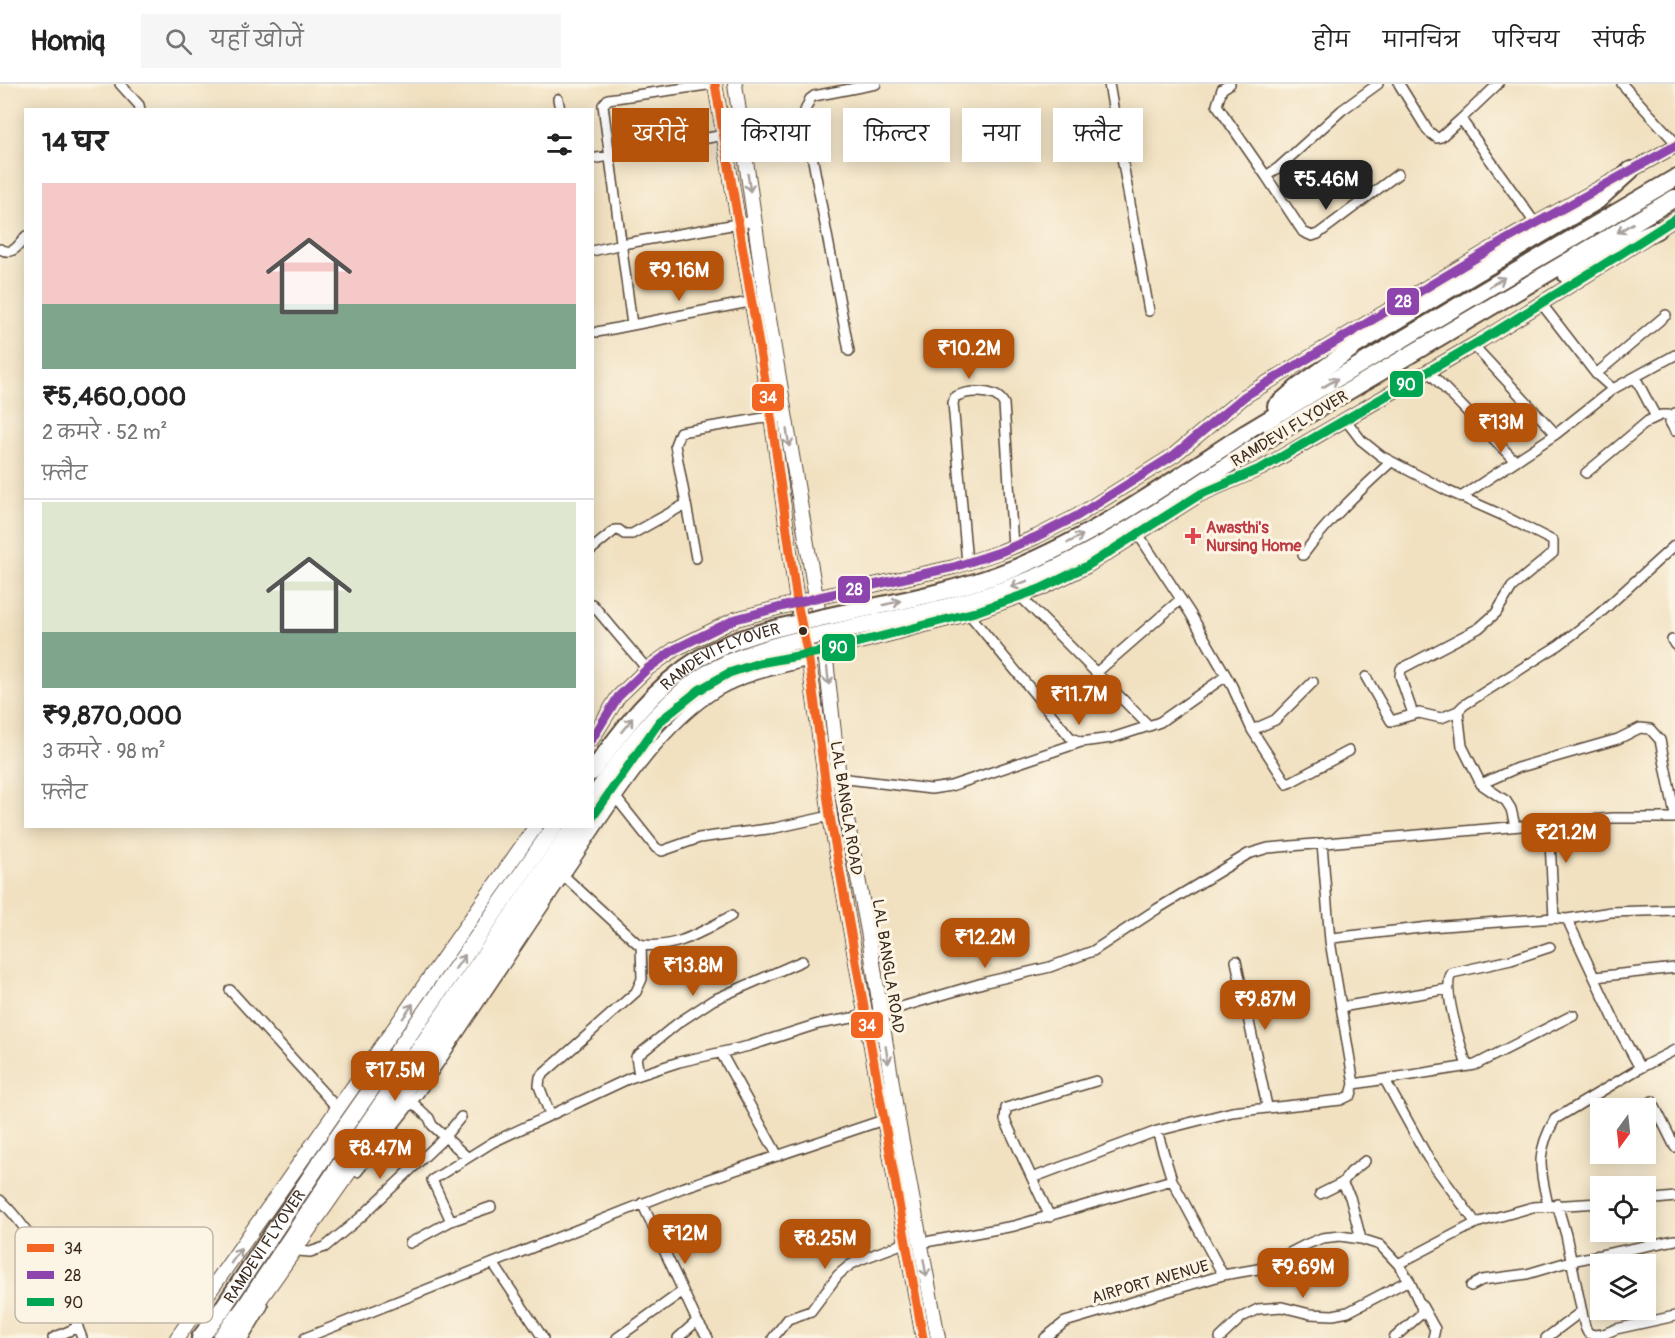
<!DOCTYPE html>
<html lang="hi">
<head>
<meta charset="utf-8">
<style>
	body { margin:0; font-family:Pangolin,"Playpen Sans Deva",sans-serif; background:#f6f6f6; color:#222; height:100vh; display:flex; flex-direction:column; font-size:22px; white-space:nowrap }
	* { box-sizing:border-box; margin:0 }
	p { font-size:20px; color:#767676 }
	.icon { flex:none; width:33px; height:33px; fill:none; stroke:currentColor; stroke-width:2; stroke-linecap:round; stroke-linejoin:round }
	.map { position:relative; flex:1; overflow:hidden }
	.drawer { position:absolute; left:24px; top:24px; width:570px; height:720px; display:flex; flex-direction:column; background:#fff; border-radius:0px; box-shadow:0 3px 15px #0003 }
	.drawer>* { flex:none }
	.top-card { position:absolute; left:612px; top:24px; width:570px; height:54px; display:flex; gap:12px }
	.needle { width:39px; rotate:195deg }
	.buttons { position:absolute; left:1590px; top:1014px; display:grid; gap:12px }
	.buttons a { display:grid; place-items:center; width:66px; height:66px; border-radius:0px; background:#fff; box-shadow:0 3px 15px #0003; font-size:30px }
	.price { position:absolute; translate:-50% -51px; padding:0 14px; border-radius:12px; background:#b45309; color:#fff; font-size:20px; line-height:39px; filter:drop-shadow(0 2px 3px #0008) }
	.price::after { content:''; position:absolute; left:50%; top:36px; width:18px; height:14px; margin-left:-9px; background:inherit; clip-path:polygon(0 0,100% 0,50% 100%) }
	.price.on { background:#222; color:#fff }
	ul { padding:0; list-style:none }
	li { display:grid; align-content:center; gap:12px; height:318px; padding:0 18px }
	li+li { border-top:2px solid #e0e0e0 }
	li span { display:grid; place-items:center; height:186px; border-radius:0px; color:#555 }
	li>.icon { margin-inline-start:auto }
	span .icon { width:108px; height:108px; fill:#fffc; stroke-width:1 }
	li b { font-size:26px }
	h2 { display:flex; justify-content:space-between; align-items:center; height:72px; padding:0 18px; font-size:26px }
	.pill { padding:0 21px; border-radius:0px; background:#fff; box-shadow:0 3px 15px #0003; font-size:21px; line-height:54px }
	.pill.on { background:#b45309; color:#fff }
	header { display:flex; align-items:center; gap:36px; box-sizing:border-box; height:84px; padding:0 30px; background:#fff; border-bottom:2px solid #e0e0e0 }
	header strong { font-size:28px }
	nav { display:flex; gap:33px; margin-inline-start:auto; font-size:21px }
	.search { width:420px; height:54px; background:#f6f6f6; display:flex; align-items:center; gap:15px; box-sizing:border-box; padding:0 21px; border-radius:0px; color:#767676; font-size:22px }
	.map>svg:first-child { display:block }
</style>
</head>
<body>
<header>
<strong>Homiq</strong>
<div class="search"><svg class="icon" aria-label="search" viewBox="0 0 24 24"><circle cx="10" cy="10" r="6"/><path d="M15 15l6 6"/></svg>यहाँ खोजें</div>
<nav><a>होम</a><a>मानचित्र</a><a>परिचय</a><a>संपर्क</a></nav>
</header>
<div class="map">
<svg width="1675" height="1254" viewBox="0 0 1675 1254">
	<rect width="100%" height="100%" fill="#fcf5e5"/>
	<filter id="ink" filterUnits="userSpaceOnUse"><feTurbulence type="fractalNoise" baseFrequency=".0167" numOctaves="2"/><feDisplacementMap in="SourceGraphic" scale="12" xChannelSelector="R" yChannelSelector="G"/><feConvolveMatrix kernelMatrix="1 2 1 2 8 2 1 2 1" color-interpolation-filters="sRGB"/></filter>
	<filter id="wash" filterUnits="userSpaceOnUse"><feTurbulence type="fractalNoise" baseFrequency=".008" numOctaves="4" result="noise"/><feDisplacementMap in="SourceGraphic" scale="24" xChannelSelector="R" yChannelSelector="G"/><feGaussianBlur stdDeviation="1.35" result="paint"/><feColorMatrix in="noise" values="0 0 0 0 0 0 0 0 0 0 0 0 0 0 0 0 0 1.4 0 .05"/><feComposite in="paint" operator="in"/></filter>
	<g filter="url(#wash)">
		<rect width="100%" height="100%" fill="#f1e1c1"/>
	</g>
	<g filter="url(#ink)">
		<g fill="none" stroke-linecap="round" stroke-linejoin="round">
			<g stroke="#564536" stroke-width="12">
				<path id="street" d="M 120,0 L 139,21 L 140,26
					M 1109,0 L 1149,227
					M 1230,0 L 1222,5 L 1217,21 L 1266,92 L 1278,84 L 1342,26 L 1378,0
					M 1399,0 L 1428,47 L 1437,54 L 1441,53 L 1461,35 L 1535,139
					M 1622,0 L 1675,58
					M 558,15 L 560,26
					M 1461,35 L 1498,0
					M 592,75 L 724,51
					M 1266,92 L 1303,148 L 1312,152 L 1318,150 L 1398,90
					M 0,165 C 13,172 18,162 26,152
					M 592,167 L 622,160 L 754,137
					M 632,241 L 603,21 L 608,15 L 714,0
					M 597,248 L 754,217
					M 1473,261 L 1556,350 L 1613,305 L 1596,290 L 1541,219
					M 849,267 L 804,29 L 810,15 L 814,12 L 876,0
					M 1428,287 L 1515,377
					M 1596,290 L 1666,231
					M 1635,293 L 1656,333
					M 1613,305 L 1675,271
					M 1675,329 L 1670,338 L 1675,347
					M 1345,335 L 1361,356 L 1381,372 L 1448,407 L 1504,432 L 1553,457 L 1553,469 L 1512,503 L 1496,529 L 1479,544 L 1401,585 L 1400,592 L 1413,630
					M 1586,389 L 1648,337 L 1661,331 L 1673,331
					M 1461,413 L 1556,350
					M 686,420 L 696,474
					M 1138,450 L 1190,529 L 1232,602 L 1252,646 L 1287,700 L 1349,667
					M 592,465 L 615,446 L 619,446 L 624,450 L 632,450 L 686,420 L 675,361 L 680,348 L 776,332
					M 1303,471 C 1328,436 1359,407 1391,378
					M 967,479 L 953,319 L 955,313 C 968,306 997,305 1004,320 L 1013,463
					M 1021,513 L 1149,642
					M 592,520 L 647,585
					M 969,530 L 1070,653 L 1081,658 L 1112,654 L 1149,642 L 1160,638 L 1226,592
					M 1672,556 L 1675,561
					M 1096,589 L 1181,515
					M 1366,593 L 1391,637 L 1419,629 L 1441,634 L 1458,627
					M 1252,646 L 1275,636 L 1313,598
					M 839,694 L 931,705 L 951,702 L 1081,658
					M 1481,700 L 1517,684 L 1618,655 L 1640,644 L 1650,645 L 1660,656 L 1675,731
					M 617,715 L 656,764 L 662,767 L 699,754 L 775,744 L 830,732
					M 1549,739 L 1554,834 L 1567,835 L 1611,828 L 1675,826
					M 1515,742 L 1511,725 L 1506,717 L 1481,700 L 1462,662 L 1458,627 L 1464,621 L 1559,561 L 1598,531 L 1675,461
					M 1322,759 L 1330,857
					M 731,832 C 701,848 673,867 638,860 L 564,792 C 606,732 654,646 718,607 C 745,591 778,585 809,577
					M 1567,835 L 1618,944 L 1640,984
					M 1550,863 L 1511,876 L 1452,889 C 1441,902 1461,961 1466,979 L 1469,982 L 1475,981 L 1573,931
					M 1236,877 L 1267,1022
					M 1595,893 L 1675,884
					M 230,906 L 339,1026
					M 1341,923 L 1448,905
					M 721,969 L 778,1072
					M 639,991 L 636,973 L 678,939 L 713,916 L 802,877
					M 1385,996 L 1428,1074 L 1476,1139
					M 1354,1000 L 1469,982
					M 1652,1017 L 1675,1063
					M 412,1018 L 429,1034 L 432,1041 L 467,1073
					M 550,1030 L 539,1002 L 540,993 L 636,908 L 642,895 L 641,860
					M 357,1088 L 419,1009 L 564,792
					M 1032,1094 L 1157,1047 L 1232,1028 L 1341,1016 L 1351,1011 L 1354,1000 L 1330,857 L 1332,854 L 1429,843 L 1554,834
					M 1172,1096 L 1223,1191
					M 1342,1099 L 1351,1088 L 1365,1077
					M 1320,1110 L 1342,1099 L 1350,1113 L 1361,1155
					M 0,1116 C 34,1148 66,1210 82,1254
					M 1646,1116 L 1675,1113
					M 642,1119 L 697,1237 L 708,1254
					M 1557,1120 L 1566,1151 L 1585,1243 L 1588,1249 L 1594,1251 L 1604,1250 L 1616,1245 L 1675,1232
					M 1548,1121 C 1540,1085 1535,1070 1555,1035 L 1640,984 L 1675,966
					M 491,1123 L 451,1137 L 432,1096 L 493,1058 L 630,994 L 679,978 L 749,962 L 818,940 L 881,929 L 986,898 L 1050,883 L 1093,867 L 1157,825 L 1248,770 L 1268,764 L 1613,734 L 1675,734
					M 1050,1133 L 1005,1036 L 1006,1024 L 1096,997
					M 410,1159 L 451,1137
					M 920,1159 L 1014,1142 L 1172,1096 L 1157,1047
					M 298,1167 L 310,1168 L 325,1163 L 361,1133 L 442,1056 L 461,1033
					M 493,1179 L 543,1254
					M 1471,1202 L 1482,1196 L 1527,1190 L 1571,1177 L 1675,1156
					M 1422,1222 L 1435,1245 L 1433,1254
					M 53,1254 L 78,1243
					M 244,1254 L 263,1222
					M 305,1254 L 682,1104 L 889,1034
					M 617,1254 L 683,1207
					M 678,1254 L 697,1237
					M 773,1254 L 788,1235 L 811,1227 L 838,1191 L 850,1181 L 862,1175 L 907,1158
					M 1045,1254 L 1065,1238 L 1223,1191 L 1258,1185 L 1305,1161 L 1322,1154 L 1340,1152 L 1361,1155 L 1380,1161 L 1398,1180 L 1476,1139 L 1533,1123 L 1600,1119
					M 1220,1254 L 1242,1233 L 1258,1225 L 1282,1223 L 1310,1230 L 1333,1231 L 1348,1228 L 1409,1196
					M 1394,1254 L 1420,1231 L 1422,1225 L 1409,1196 L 1398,1180
					M 1546,1254 L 1582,1227"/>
			</g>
			<g stroke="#564536" stroke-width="16">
				<path id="secondary" d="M 715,0 L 771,332 L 797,518 L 809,577 L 830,732 L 923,1254
					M 735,0 L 766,217 L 825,567 L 839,694 L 868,847 L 897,1031 L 938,1254
					M 592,655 L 618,613 L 647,585 L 675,565 L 736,535 L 815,514 L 954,483 L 1000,468 L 1036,453 L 1077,432 L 1174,371 L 1245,312 L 1504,157 L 1675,62
					M 592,734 L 659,638 L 699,606 L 729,589 L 759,579 L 825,567 L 975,528 L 1040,505 L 1087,482 L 1199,411 L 1262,384 L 1482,256 L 1619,171 L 1675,135
					M 177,1254 L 536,742
					M 233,1254 L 456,936 L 587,742"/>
			</g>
			<g stroke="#564536" stroke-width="20">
				<g id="highway">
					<path d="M 1567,192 L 1614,164 L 1657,146"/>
					<path d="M 1276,322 L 1298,303 L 1355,262 L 1597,117 L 1631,86"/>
					<path d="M 1244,350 L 1515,188 L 1675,94"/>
					<path d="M 1269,354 L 1675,114"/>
					<path id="s1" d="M 200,1254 L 220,1228 L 323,1074 L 555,742"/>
					<path d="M 221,1254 L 244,1224 L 355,1058 L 574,742"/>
				</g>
			</g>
			<use href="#street" stroke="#fff" stroke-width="9"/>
			<use href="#secondary" stroke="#fff" stroke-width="14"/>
			<use href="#highway" stroke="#fff" stroke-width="16"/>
			<g stroke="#564536" stroke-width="20" stroke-linecap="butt">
				<g id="highway-bridge">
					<path id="s2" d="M 592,688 C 622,645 655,602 700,574 C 736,552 781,543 820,534 C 885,520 952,509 1013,485 C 1096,451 1169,399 1244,350"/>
					<path d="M 592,715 C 623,671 653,628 697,596 C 736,569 787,558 833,548 C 896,534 961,523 1022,499 C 1110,464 1189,406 1269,354"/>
				</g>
			</g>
			<use href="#highway-bridge" stroke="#fff" stroke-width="16"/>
			<g stroke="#fcf5e5" stroke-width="14">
				<path id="bus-1" d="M 715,0 L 771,332 L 797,518 L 809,577 L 830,732 L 923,1254"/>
			</g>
			<g stroke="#fcf5e5" stroke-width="14">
				<path id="bus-2" d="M 592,655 L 618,613 L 647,585 L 675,565 L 736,535 L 815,514 L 954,483 L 1000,468 L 1036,453 L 1077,432 L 1174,371 L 1245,312 L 1504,157 L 1675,62"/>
			</g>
			<g stroke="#fcf5e5" stroke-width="14">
				<path id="bus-3" d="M 592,734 L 659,638 L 699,606 L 729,589 L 759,579 L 825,567 L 975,528 L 1040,505 L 1087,482 L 1199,411 L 1262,384 L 1482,256 L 1619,171 L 1675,135"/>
			</g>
			<use href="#bus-1" stroke="#f26522" stroke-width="9"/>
			<use href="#bus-2" stroke="#8e44ad" stroke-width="9"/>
			<use href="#bus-3" stroke="#00a651" stroke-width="9"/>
		</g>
		<defs><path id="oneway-shaft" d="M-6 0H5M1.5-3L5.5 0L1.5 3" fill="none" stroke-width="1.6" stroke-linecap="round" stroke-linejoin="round" transform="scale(1.5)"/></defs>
		<g stroke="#a79f9a">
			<use href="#oneway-shaft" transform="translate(749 99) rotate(82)"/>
			<use href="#oneway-shaft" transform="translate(1625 144) rotate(149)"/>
			<use href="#oneway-shaft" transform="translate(1497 198) rotate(-31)"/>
			<use href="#oneway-shaft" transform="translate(1330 299) rotate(-31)"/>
			<use href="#oneway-shaft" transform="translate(788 354) rotate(81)"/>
			<use href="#oneway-shaft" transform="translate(1075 455) rotate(-28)"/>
			<use href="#oneway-shaft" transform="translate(1019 500) rotate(159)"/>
			<use href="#oneway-shaft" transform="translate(892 519) rotate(-13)"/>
			<use href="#oneway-shaft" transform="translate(828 592) rotate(84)"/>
			<use href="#oneway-shaft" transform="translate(627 641) rotate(-52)"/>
			<use href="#oneway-shaft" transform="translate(460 878) rotate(-55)"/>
			<use href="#oneway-shaft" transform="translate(408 927) rotate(-55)"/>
			<use href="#oneway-shaft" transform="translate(887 971) rotate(81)"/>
			<use href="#oneway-shaft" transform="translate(236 1172) rotate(-55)"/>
			<use href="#oneway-shaft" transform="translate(925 1184) rotate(80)"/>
		</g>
	</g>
	<path fill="#e0444e" stroke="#fcf5e5" stroke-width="2" d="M1190 443h6v6h6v6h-6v6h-6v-6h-6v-6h6z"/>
	<circle fill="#3b2a1e" stroke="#fcf5e5" stroke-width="2" cx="803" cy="547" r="5"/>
	<g text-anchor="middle" stroke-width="6" stroke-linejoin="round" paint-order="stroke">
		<g font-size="16" fill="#3b2a1e" stroke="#fcf5e5">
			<text transform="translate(1289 344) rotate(-31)" y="6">RAMDEVI FLYOVER</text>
			<text dy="6" stroke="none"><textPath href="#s2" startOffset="177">RAMDEVI FLYOVER</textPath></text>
			<text transform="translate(847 724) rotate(81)" y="6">LAL BANGLA ROAD</text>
			<text transform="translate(889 882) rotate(81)" y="6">LAL BANGLA ROAD</text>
			<text dy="6" stroke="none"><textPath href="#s1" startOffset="112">RAMDEVI FLYOVER</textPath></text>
			<text transform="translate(1150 1197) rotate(-16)" y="6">AIRPORT AVENUE</text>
		</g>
		<g font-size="16" font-weight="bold" fill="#be3a42" stroke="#fcf5e5" text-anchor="start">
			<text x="1206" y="449">Awasthi's<tspan x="1206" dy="18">Nursing Home</tspan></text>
		</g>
	</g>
	<rect x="15" y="1143" width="198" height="96" rx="9" fill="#fcf5e5" stroke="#c2b8a9" stroke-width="1.5"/>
	<rect x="27" y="1160" width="27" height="8" fill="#f26522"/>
	<rect x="27" y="1187" width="27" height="8" fill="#8e44ad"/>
	<rect x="27" y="1214" width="27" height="8" fill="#00a651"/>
	<g font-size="16" fill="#3b2a1e">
		<text x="64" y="1170">34</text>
		<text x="64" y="1197">28</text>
		<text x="64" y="1224">90</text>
	</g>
	<g stroke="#fcf5e5" stroke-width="2">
		<rect x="1386" y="203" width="34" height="29" rx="6" fill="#8e44ad"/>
		<rect x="1389" y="286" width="35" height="28" rx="6" fill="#00a651"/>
		<rect x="751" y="299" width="34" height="29" rx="6" fill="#f26522"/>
		<rect x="837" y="491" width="34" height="29" rx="6" fill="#8e44ad"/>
		<rect x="821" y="549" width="35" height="29" rx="6" fill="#00a651"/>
		<rect x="850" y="927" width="34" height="28" rx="6" fill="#f26522"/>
	</g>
	<g font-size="16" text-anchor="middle" font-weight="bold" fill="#fff">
		<text x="1403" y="223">28</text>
		<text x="1406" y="306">90</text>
		<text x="768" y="319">34</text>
		<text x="854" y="511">28</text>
		<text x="838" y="569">90</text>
		<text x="867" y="947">34</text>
	</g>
</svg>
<div class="buttons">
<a><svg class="needle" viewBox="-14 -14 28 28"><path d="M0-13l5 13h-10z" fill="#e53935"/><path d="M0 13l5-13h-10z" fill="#767676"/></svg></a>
<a><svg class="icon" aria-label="locate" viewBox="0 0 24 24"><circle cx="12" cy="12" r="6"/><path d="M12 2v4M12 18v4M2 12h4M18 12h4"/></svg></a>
<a><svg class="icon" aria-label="layers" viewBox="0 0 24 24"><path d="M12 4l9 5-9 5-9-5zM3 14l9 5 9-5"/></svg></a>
</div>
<b class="price on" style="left:1326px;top:127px">₹5.46M</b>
<b class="price" style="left:679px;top:218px">₹9.16M</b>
<b class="price" style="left:969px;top:296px">₹10.2M</b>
<b class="price" style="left:1501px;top:370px">₹13M</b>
<b class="price" style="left:1079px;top:642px">₹11.7M</b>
<b class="price" style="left:1566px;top:780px">₹21.2M</b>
<b class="price" style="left:985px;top:885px">₹12.2M</b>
<b class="price" style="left:693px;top:913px">₹13.8M</b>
<b class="price" style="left:1265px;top:947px">₹9.87M</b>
<b class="price" style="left:395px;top:1018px">₹17.5M</b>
<b class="price" style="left:380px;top:1096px">₹8.47M</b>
<b class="price" style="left:685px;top:1181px">₹12M</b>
<b class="price" style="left:825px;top:1186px">₹8.25M</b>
<b class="price" style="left:1303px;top:1215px">₹9.69M</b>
<div class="top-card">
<a class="pill on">खरीदें</a>
<a class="pill">किराया</a>
<a class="pill">फ़िल्टर</a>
<a class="pill">नया</a>
<a class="pill">फ़्लैट</a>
</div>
<section class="drawer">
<h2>14 घर<svg class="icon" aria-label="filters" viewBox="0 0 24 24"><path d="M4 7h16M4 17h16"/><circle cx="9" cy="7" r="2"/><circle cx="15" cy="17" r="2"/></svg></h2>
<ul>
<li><span style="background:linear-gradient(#f6c9c9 65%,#7fa58c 0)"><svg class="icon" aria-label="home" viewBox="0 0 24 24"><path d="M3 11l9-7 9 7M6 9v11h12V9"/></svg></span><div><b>₹5,460,000</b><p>2 कमरे · 52 m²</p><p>फ़्लैट</p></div></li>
<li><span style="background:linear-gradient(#dfe7d0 70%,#7fa58c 0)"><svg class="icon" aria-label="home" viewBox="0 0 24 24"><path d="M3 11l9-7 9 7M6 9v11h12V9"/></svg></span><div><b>₹9,870,000</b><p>3 कमरे · 98 m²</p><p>फ़्लैट</p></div></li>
</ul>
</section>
</div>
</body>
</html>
